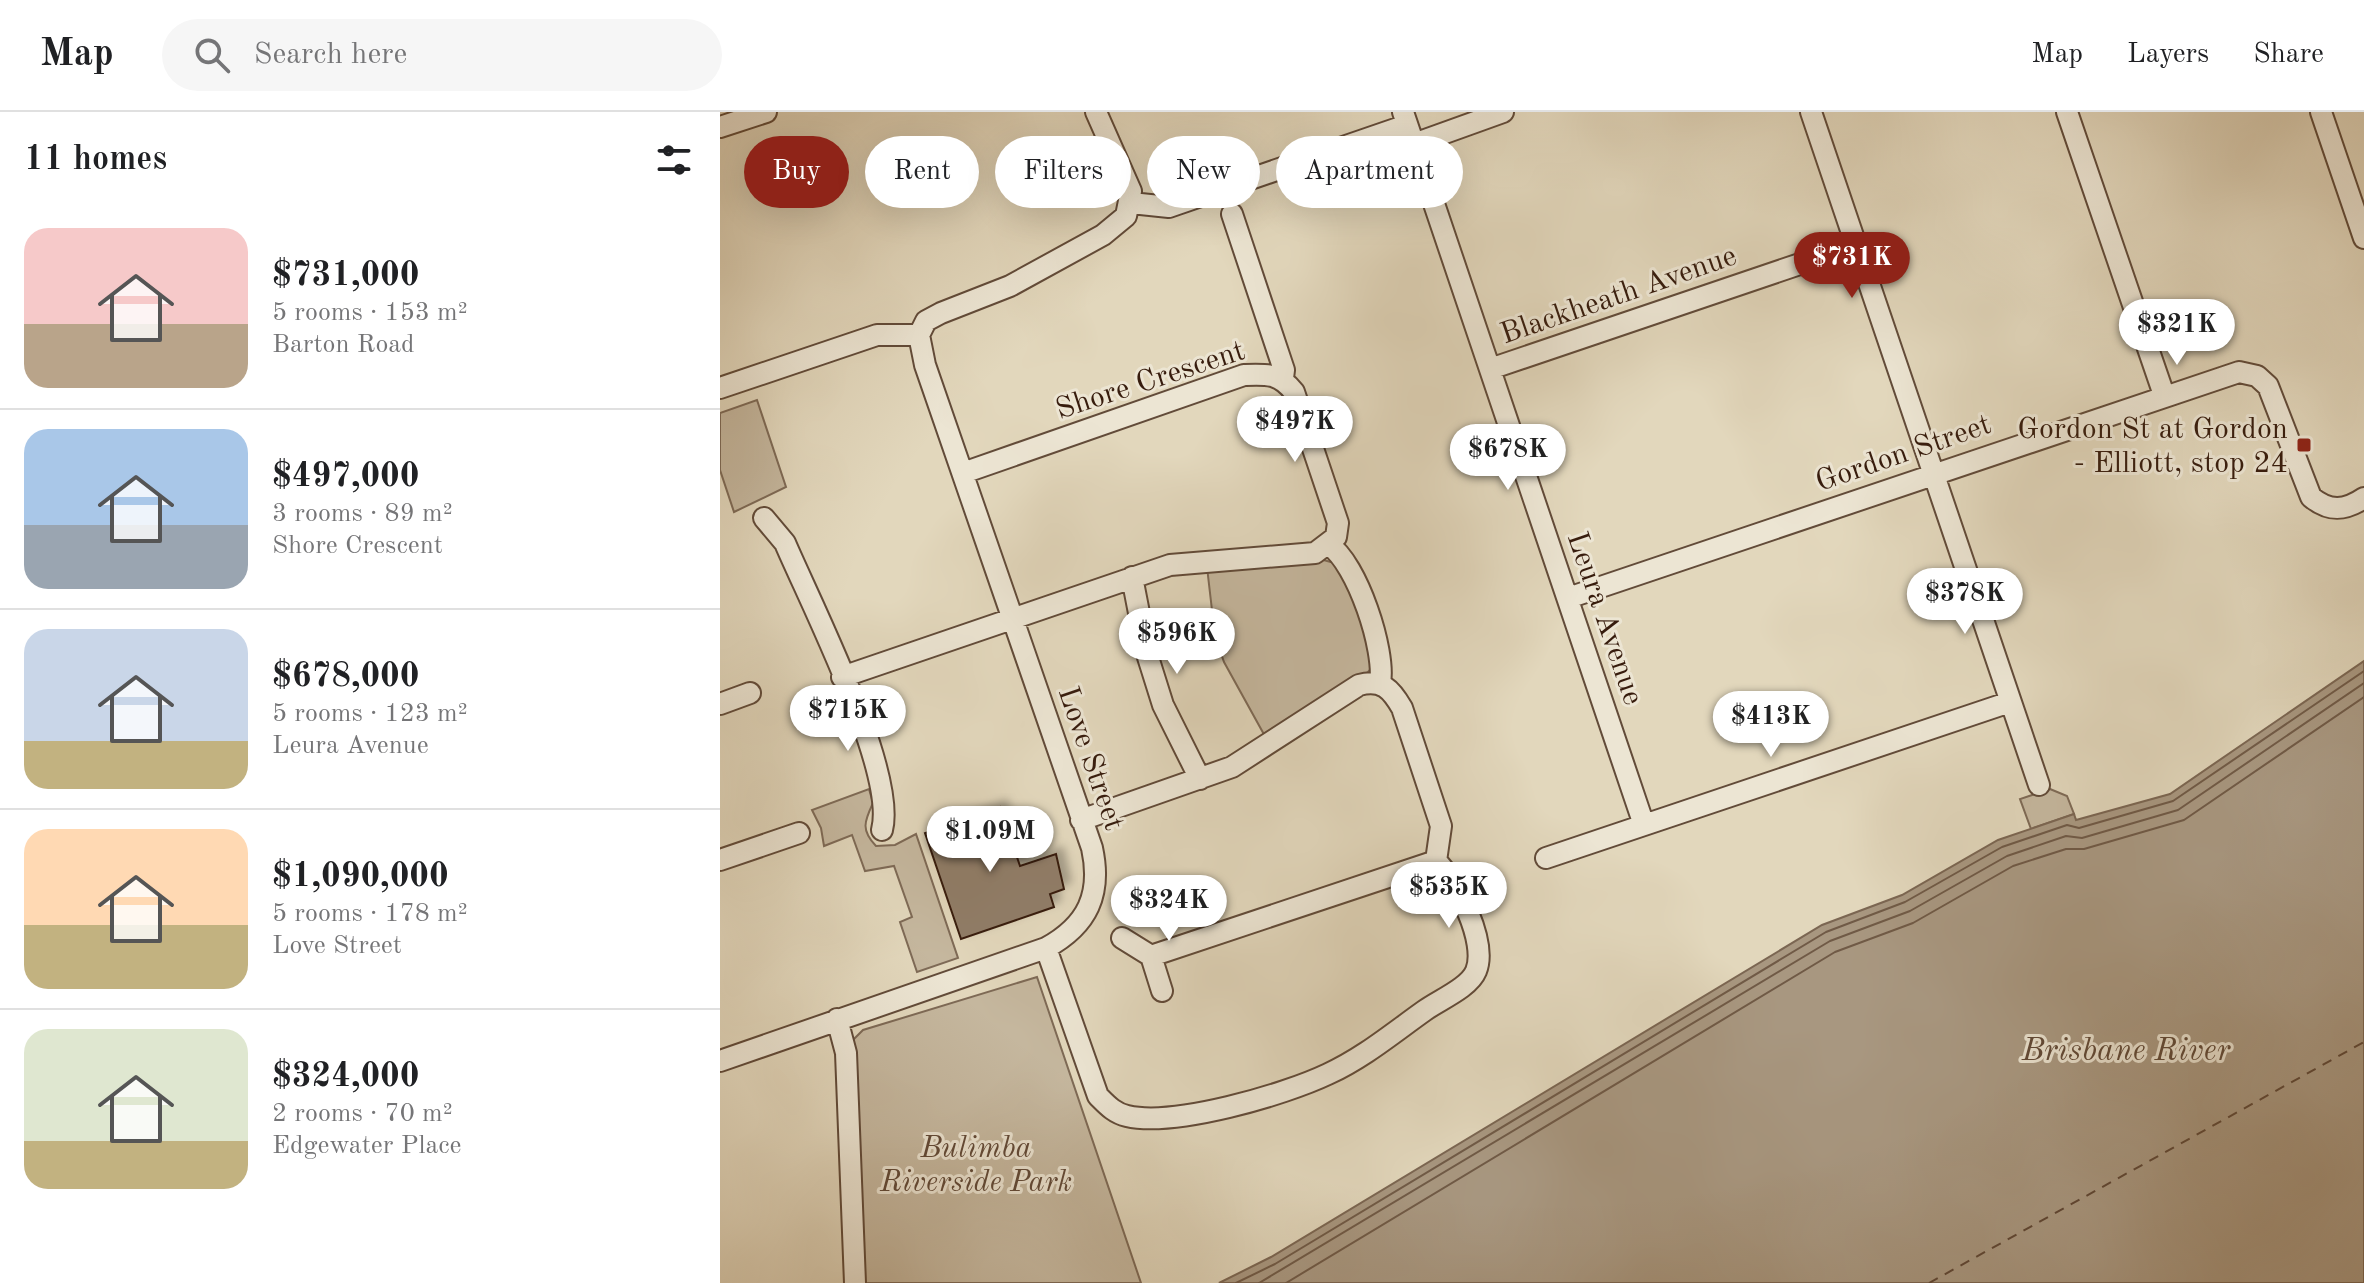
<!DOCTYPE html>
<html lang="en">
<head>
<meta charset="utf-8">
<style>
	body { margin:0; font-family:"Old Standard TT",serif; background:#f6f6f6; color:#202124; height:100vh; display:flex; flex-direction:column; font-size:30px; white-space:nowrap }
	* { box-sizing:border-box; margin:0 }
	p { font-size:26px; color:#757577 }
	.icon { flex:none; width:44px; height:44px; fill:none; stroke:currentColor; stroke-width:2; stroke-linecap:round; stroke-linejoin:round }
	.map { position:relative; flex:1; overflow:hidden }
	.side { display:flex; flex-direction:column; background:#fff; width:720px }
	.side>* { flex:none }
	.hud { position:absolute; left:24px; top:24px; width:760px; height:72px; display:flex; gap:16px }
	.price { position:absolute; translate:-50% -68px; padding:0 18px; border-radius:28px; background:#fff; color:#222; font-size:26px; line-height:52px; filter:drop-shadow(0 2px 4px #0008) }
	.price::after { content:''; position:absolute; left:50%; top:48px; width:24px; height:18px; margin-left:-12px; background:inherit; clip-path:polygon(0 0,100% 0,50% 100%) }
	.price.selected { background:#8f2418; color:#fff }
	ul { padding:0; list-style:none }
	li { display:flex; align-items:center; gap:24px; height:200px; padding:0 24px }
	li+li { border-top:2px solid #e0e0e0 }
	li span { display:grid; place-items:center; flex:none; width:224px; height:160px; border-radius:24px; color:#555 }
	li>.icon { margin-inline-start:auto }
	span .icon { width:96px; height:96px; fill:#fffc; stroke-width:1 }
	li b { font-size:34px }
	h2 { display:flex; justify-content:space-between; align-items:center; height:96px; padding:0 24px; font-size:34px }
	.tag { padding:0 28px; border-radius:36px; background:#fff; box-shadow:0 8px 32px #0002; font-size:28px; line-height:72px }
	.tag.selected { background:#8f2418; color:#fff }
	header { display:flex; align-items:center; gap:48px; box-sizing:border-box; height:112px; padding:0 40px; background:#fff; border-bottom:2px solid #e0e0e0 }
	header strong { font-size:38px }
	nav { display:flex; gap:44px; margin-inline-start:auto; font-size:28px }
	.search { width:560px; height:72px; background:#f6f6f6; display:flex; align-items:center; gap:20px; box-sizing:border-box; padding:0 28px; border-radius:44px; color:#757577; font-size:30px }
	main { display:flex; flex:1; min-height:0 }
	.map>svg:first-child { display:block }
</style>
</head>
<body>
<header>
<strong>Map</strong>
<div class="search"><svg class="icon" aria-label="search" viewBox="0 0 24 24"><circle cx="10" cy="10" r="6"/><path d="M15 15l6 6"/></svg>Search here</div>
<nav><a>Map</a><a>Layers</a><a>Share</a></nav>
</header>
<main>
<section class="side">
<h2>11 homes<svg class="icon" aria-label="filters" viewBox="0 0 24 24"><path d="M4 7h16M4 17h16"/><circle cx="9" cy="7" r="2"/><circle cx="15" cy="17" r="2"/></svg></h2>
<ul>
<li><span style="background:linear-gradient(#f6c9c9 60%,#b9a48a 0)"><svg class="icon" aria-label="home" viewBox="0 0 24 24"><path d="M3 11l9-7 9 7M6 9v11h12V9"/></svg></span><div><b>$731,000</b><p>5 rooms · 153 m²</p><p>Barton Road</p></div></li>
<li><span style="background:linear-gradient(#a9c7e8 60%,#9aa5b1 0)"><svg class="icon" aria-label="home" viewBox="0 0 24 24"><path d="M3 11l9-7 9 7M6 9v11h12V9"/></svg></span><div><b>$497,000</b><p>3 rooms · 89 m²</p><p>Shore Crescent</p></div></li>
<li><span style="background:linear-gradient(#c9d6e8 70%,#c2b280 0)"><svg class="icon" aria-label="home" viewBox="0 0 24 24"><path d="M3 11l9-7 9 7M6 9v11h12V9"/></svg></span><div><b>$678,000</b><p>5 rooms · 123 m²</p><p>Leura Avenue</p></div></li>
<li><span style="background:linear-gradient(#ffd9b3 60%,#c2b280 0)"><svg class="icon" aria-label="home" viewBox="0 0 24 24"><path d="M3 11l9-7 9 7M6 9v11h12V9"/></svg></span><div><b>$1,090,000</b><p>5 rooms · 178 m²</p><p>Love Street</p></div></li>
<li><span style="background:linear-gradient(#dfe7d0 70%,#c2b280 0)"><svg class="icon" aria-label="home" viewBox="0 0 24 24"><path d="M3 11l9-7 9 7M6 9v11h12V9"/></svg></span><div><b>$324,000</b><p>2 rooms · 70 m²</p><p>Edgewater Place</p></div></li>
</ul>
</section>
<div class="map">
<svg width="1644" height="1171" viewBox="0 0 1644 1171">
	<defs>
		<filter id="shadow"><feDropShadow dx="7" dy="-7" stdDeviation="4" flood-color="#0004"/></filter>
	</defs>
	<rect width="100%" height="100%" fill="#e2d7bc"/>
	<filter id="stains"><feTurbulence type="fractalNoise" baseFrequency=".0025" numOctaves="4"/><feColorMatrix values="0 0 0 0 .2 0 0 0 0 .09 0 0 0 0 .02 0 0 0 .5 -.17"/></filter>
	<radialGradient id="worn" r=".72"><stop offset=".6" stop-color="#630" stop-opacity="0"/><stop offset="1" stop-color="#630" stop-opacity=".3"/></radialGradient>
	<path fill="#c5b79e" stroke="#7e6a56" stroke-width="2" d="M 37,288 L 66,375 L 14,400 L 0,358 L 0,301 Z
		M 600,447 L 625,454 L 658,549 L 648,560 L 546,626 L 504,550 L 495,524 L 487,455 Z
		M 149,677 L 153,691 C 144,710 141,718 156,734 L 175,733 L 196,722 L 238,846 L 197,860 L 180,810 L 192,805 L 174,754 L 145,759 L 132,723 L 104,734 L 101,716 L 92,698 Z
		M 1330,677 L 1347,684 L 1354,702 L 1311,717 L 1300,687 Z
		M 317,865 L 421,1171 L 141,1171 L 132,929 L 143,918 Z"/>
	<path fill="#a89780" stroke="#7b6652" stroke-width="2" d="M 1644,549 L 1644,1171 L 499,1171 L 551,1145 L 1102,813 L 1182,783 L 1278,728 L 1354,702 L 1356,708 L 1450,682 Z"/>
	<g fill="none" stroke-linecap="round" stroke-linejoin="round">
		<path stroke="#705a46" stroke-width="2" d="M 516,1171 L 555,1152 L 1106,820 L 1185,790 L 1282,735 L 1347,713 L 1359,716 L 1453,689 L 1644,559
			M 539,1171 L 1110,829 L 1190,799 L 1287,744 L 1346,724 L 1362,726 L 1458,698 L 1644,571
			M 566,1171 L 1115,840 L 1193,811 L 1293,754 L 1346,737 L 1364,737 L 1464,708 L 1644,585"/>
		<path stroke="#5f4735" stroke-width="2" stroke-dasharray="10 8" stroke-linecap="butt" d="M 1209,1171 L 1644,930"/>
	</g>
	<path fill="#907d68" stroke="#371c0d" stroke-width="2" filter="url(#shadow)" d="M 280,695 L 300,754 L 336,742 L 344,777 L 330,782 L 334,795 L 241,827 L 205,721 Z"/>
	<g fill="none" stroke-linecap="round" stroke-linejoin="round">
		<g stroke="#624b39" stroke-width="24">
			<path id="minor" d="M 683,0 L 924,713
				M 1091,0 L 1319,673
				M 1347,0 L 1444,283
				M 1601,0 L 1644,126
				M 0,15 L 46,0
				M 694,32 L 783,0
				M 411,91 L 449,95 L 687,13
				M 512,102 L 564,258 L 563,266
				M 770,257 L 1136,133
				M 0,276 L 157,223 L 199,223 L 206,209 L 221,201 L 290,174 L 383,123 L 406,104 L 411,79 L 376,0
				M 44,406 L 65,431 C 91,492 177,660 162,718
				M 609,433 C 637,451 666,539 660,571
				M 412,465 L 427,542 L 443,593 L 480,667
				M 848,486 L 1519,260 L 1537,264 L 1548,274 L 1591,385 C 1609,400 1625,399 1644,386
				M 122,565 L 450,453 L 595,441 L 616,425 L 618,411 L 574,280 C 559,261 547,262 524,263 L 243,361
				M 0,592 L 30,581
				M 826,746 L 1290,590
				M 0,748 L 79,721
				M 402,826 L 431,844 L 442,879
				M 326,836 L 378,984 C 387,993 394,1001 407,1004 C 454,1015 564,983 608,962 C 643,946 673,921 704,899 C 719,888 749,876 756,859 C 768,830 736,768 716,749 L 721,714 L 682,596 C 671,577 662,567 639,573 L 512,655 L 361,708
				M 431,844 L 716,749
				M 117,907 L 126,941 L 135,1171
				M 0,949 L 326,836 C 368,813 382,782 372,736 L 205,253 L 199,223"/>
		</g>
		<use href="#minor" stroke="#ece5d3" stroke-width="20"/>
	</g>
	<rect fill="#8f2418" stroke="#ece5d3" stroke-width="3" x="1576" y="325" width="16" height="16" rx="4"/>
	<g text-anchor="middle" stroke-width="6" stroke-linejoin="round" paint-order="stroke">
		<g font-size="30" fill="#371c0d" stroke="#ece5d3">
			<text transform="translate(898 182) rotate(-19)" y="10">Blackheath Avenue</text>
			<text transform="translate(430 267) rotate(-18)" y="10">Shore Crescent</text>
			<text transform="translate(1183 340) rotate(-19)" y="10">Gordon Street</text>
			<text transform="translate(886 506) rotate(71)" y="10">Leura Avenue</text>
			<text transform="translate(372 646) rotate(71)" y="10">Love Street</text>
		</g>
		<g font-size="30" fill="#371c0d" stroke="#ece5d3" text-anchor="end">
			<text x="1568" y="326">Gordon St at Gordon<tspan x="1568" dy="34">- Elliott, stop 24</tspan></text>
		</g>
		<g font-size="30" font-style="italic" fill="#624a38" stroke="#ece5d3">
			<text x="256" y="1045">Bulimba<tspan x="256" dy="34">Riverside Park</tspan></text>
		</g>
		<g font-size="32" font-style="italic" fill="#5f4735" stroke="#ece5d3">
			<text x="1406" y="948">Brisbane River</text>
		</g>
	</g>
	<rect width="100%" height="100%" filter="url(#stains)"/>
	<rect width="100%" height="100%" fill="url(#worn)"/>
</svg>
<b class="price selected" style="left:1132px;top:188px">$731K</b>
<b class="price" style="left:1457px;top:255px">$321K</b>
<b class="price" style="left:575px;top:352px">$497K</b>
<b class="price" style="left:788px;top:380px">$678K</b>
<b class="price" style="left:1245px;top:524px">$378K</b>
<b class="price" style="left:457px;top:564px">$596K</b>
<b class="price" style="left:128px;top:641px">$715K</b>
<b class="price" style="left:1051px;top:647px">$413K</b>
<b class="price" style="left:270px;top:762px">$1.09M</b>
<b class="price" style="left:729px;top:818px">$535K</b>
<b class="price" style="left:449px;top:831px">$324K</b>
<div class="hud">
<a class="tag selected">Buy</a>
<a class="tag">Rent</a>
<a class="tag">Filters</a>
<a class="tag">New</a>
<a class="tag">Apartment</a>
</div>
</div>
</main>
</body>
</html>
